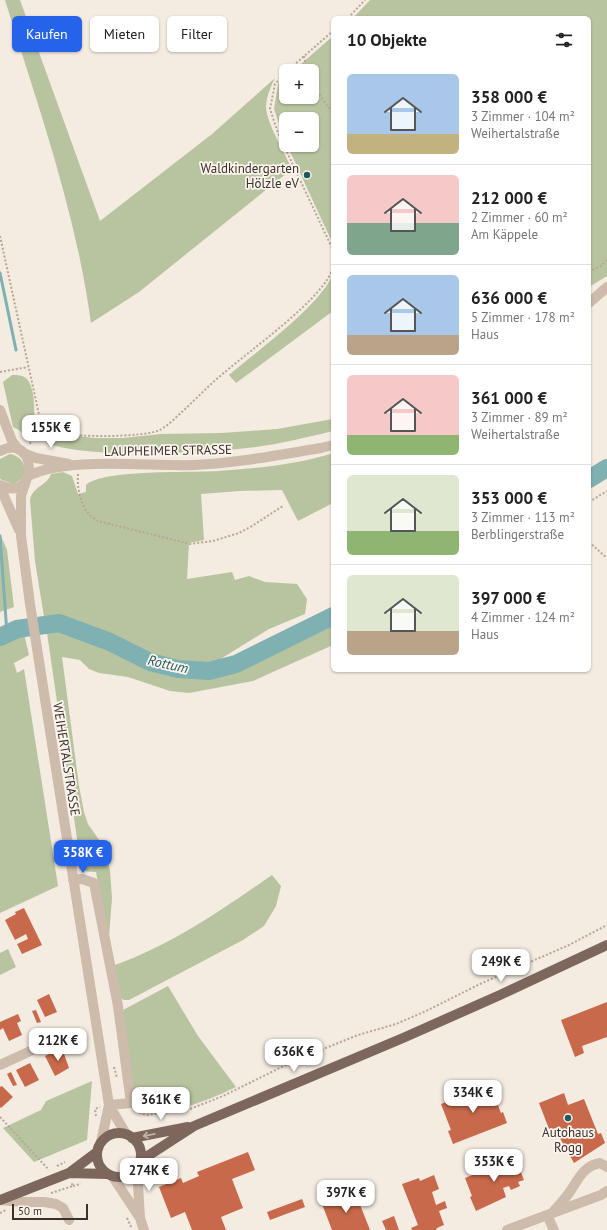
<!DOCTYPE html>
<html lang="de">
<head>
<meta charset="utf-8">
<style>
	body { margin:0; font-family:"PT Sans",sans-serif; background:#f6f6f6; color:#222; height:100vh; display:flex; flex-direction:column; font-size:15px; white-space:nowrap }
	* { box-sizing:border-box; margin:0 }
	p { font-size:13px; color:#767676 }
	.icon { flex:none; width:22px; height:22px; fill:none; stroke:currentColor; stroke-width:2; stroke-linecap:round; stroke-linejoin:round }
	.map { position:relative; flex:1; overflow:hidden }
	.drawer { position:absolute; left:331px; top:16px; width:260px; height:656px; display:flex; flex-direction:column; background:#fff; border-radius:6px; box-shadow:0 1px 3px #0004 }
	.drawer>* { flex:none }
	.guide { position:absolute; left:12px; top:16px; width:259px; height:36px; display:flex; gap:8px }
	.controls { position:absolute; left:279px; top:64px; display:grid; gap:8px }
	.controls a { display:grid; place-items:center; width:40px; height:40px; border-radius:6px; background:#fff; box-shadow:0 1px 3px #0004; font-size:20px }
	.scale { position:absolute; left:12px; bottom:10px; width:76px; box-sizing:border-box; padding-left:4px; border:2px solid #3b302b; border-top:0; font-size:11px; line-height:14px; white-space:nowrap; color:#3b302b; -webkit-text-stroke:3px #fbf5ee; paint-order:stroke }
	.price { position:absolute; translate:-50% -34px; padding:0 9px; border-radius:8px; background:#fff; color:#222; font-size:13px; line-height:26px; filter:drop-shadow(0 1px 2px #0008) }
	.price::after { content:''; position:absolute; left:50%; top:24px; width:12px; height:9px; margin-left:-6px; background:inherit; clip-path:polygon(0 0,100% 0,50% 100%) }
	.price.active { background:#2563eb; color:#fff }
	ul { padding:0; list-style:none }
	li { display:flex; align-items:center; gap:12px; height:100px; padding:0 16px }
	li+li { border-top:1px solid #e0e0e0 }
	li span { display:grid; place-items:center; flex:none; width:112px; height:80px; border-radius:6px; color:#555 }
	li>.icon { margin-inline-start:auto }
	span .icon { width:48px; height:48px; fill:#fffc; stroke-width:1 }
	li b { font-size:17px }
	h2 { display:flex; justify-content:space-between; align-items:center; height:48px; padding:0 16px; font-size:17px }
	.pill { padding:0 14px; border-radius:6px; background:#fff; box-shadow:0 1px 3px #0004; font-size:14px; line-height:36px }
	.pill.active { background:#2563eb; color:#fff }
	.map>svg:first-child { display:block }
</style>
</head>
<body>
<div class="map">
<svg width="607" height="1230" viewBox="0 0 607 1230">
	<rect width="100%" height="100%" fill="#f4ebe1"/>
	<path fill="#b8c4a0" d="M 5,0 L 20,0 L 100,221 L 212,134 L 275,78 C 270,88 266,98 266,108 C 268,126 285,153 292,169 L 139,292 L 91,323 C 76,212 38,106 5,0 Z
		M 370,0 L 607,0 L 607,276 L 589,287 L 589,18 L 353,18 Z
		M 333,36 L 333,244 L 287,145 L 312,145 L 312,119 L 286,119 L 286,144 L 274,109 L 278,84 L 286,77 L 286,97 L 312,97 L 312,71 L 293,71 Z
		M 333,274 L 333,311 L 236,383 L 229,375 C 258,350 319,307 333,274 Z
		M 12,375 C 17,375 23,375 27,379 C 37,391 36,427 28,440 L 19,430 L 13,427 L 3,382 Z
		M 333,419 L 333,431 C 304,438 276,445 247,448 C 216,452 184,453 153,453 C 118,454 84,453 51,445 L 49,439 L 53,434 L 57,433 L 94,438 L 123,438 L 161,434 L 222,433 L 277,429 Z
		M 333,453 L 333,503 L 298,521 L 282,490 L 239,491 L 201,494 L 204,540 L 189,543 L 187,579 L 232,572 L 235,580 L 249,576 L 265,582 L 297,584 L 307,599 L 305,614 L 269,629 L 214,663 L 196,666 L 160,661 L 78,623 L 56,617 L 44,617 L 35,561 L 30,500 C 32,487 48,485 51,474 L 63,472 L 72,476 L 78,494 L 86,492 L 86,485 C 103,469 192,473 218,471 C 257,468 296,465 333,453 Z
		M 10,454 C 28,457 30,480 12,484 L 0,479 L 0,459 Z
		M 0,534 L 7,550 L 14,607 L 0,612 Z
		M 333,624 L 333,645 L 253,681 L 189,693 L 170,691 L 128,677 L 99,673 L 89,669 L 80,660 L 62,657 L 79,786 L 84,812 L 88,824 L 106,850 L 110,871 L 112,898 L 109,936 L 115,965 C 172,945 223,909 272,875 L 281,886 L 276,906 L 264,926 L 243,940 L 129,1000 L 124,1000 L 119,997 L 96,872 L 82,871 L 81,866 L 46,626 C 62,630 76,637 91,643 C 103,648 116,651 128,656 C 145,664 164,673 183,675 C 231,681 291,645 333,624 Z
		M 24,634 L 29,655 L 14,663 L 17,673 L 24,669 L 58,886 L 0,913 L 0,645 Z
		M 8,949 L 16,967 L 0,975 L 0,953 Z
		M 168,986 L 198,1036 L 236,1087 C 216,1097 163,1119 142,1112 C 138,1110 136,1107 134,1103 L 123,1010 Z
		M 92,1081 L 87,1140 L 34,1162 L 3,1128 L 41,1110 L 46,1101 Z"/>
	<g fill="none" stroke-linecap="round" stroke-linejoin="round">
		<path stroke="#7fb0b2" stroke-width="3" d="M 0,273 L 16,350
			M 0,536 L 7,634"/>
		<path stroke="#7fb0b2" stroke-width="18" d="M 589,479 L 607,468
			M 0,637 L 17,629 L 59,623 L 110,642 L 150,662 L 178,669 L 209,671 L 236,664 L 333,616"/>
	</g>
	<path fill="#c8694b" d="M 24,908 L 42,945 L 22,954 L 17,944 L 28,939 L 26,934 L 15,940 L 5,920 L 16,914 L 15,912 Z
		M 49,994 L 57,1012 L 45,1017 L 37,1000 Z
		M 607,1002 L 607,1037 L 582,1046 L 584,1053 L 575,1057 L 561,1020 Z
		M 36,1010 L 41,1022 L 37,1023 L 32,1011 Z
		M 18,1014 L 21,1021 L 17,1023 L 22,1035 L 9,1041 L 3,1028 L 0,1030 L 0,1022 Z
		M 62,1048 L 69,1068 L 55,1076 L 45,1056 Z
		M 30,1063 L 39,1080 L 25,1087 L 16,1070 Z
		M 11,1072 L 17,1085 L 13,1086 L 7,1074 Z
		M 490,1085 L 501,1113 L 503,1112 L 507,1123 L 453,1144 L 448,1131 L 451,1130 L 441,1104 Z
		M 2,1086 L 13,1097 L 1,1108 L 0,1107 L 0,1087 Z
		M 564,1093 L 568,1105 L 584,1099 L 598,1134 L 601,1133 L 605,1143 L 574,1163 L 556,1131 L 551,1134 L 539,1103 Z
		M 248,1152 L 255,1170 L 232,1179 L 243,1208 L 221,1217 L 226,1230 L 192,1230 L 185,1212 L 171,1218 L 159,1187 L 181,1178 L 183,1183 L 199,1176 L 197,1172 Z
		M 515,1158 L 524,1180 L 518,1182 L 520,1186 L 511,1190 L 509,1186 L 503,1188 L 506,1197 L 476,1211 L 470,1197 L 472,1196 L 465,1178 Z
		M 434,1175 L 439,1189 L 432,1192 L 436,1205 L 445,1201 L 447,1208 L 439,1211 L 444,1225 L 437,1228 L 436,1230 L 412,1230 L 411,1228 L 418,1225 L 402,1184 L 419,1178 L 420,1181 Z
		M 355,1192 L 370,1230 L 332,1230 L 322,1204 Z
		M 302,1199 L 305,1207 L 270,1220 L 267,1212 Z
		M 394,1216 L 399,1230 L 386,1230 L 382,1221 Z"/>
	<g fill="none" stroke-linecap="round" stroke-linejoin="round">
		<path stroke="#b9a596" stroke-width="2" stroke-dasharray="2 2" stroke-linecap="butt" d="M 348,18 L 365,0
			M 304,56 L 307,71
			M 287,71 L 333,31
			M 286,72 L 275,84 L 270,109 L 278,133 L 333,250
			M 312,85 L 333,113
			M 0,236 L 40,419 C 46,425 52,429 60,432 C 76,438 141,437 157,431 C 166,428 175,418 183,411 C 197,398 210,384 225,372 C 249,351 327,296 333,267
			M 589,272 L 602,265 L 607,260
			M 0,372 L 28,367
			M 30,444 L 36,425 L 40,419
			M 78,474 C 77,487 80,503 88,513 C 90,516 95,519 98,521 L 190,544 L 213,541 L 239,533 L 252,526 L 283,506
			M 589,502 L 607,491
			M 589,542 L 607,558
			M 114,1067 L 117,1078
			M 136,1110 L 142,1114 L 148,1115 L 190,1109 L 223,1096 L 296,1060 L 358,1035 L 396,1024 L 424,1012 L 480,984 L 569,945 L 607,925
			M 96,1116 L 95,1109 L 100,1107
			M 0,1117 L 49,1170
			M 57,1166 L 65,1162
			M 73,1186 L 81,1184
			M 51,1193 L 73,1186 L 71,1182
			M 0,1213 L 6,1210
			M 127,1218 L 132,1229"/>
		<path stroke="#cdbbac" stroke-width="10" d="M 589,303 L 607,287
			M 0,410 L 12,441 L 19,450
			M 0,451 C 38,431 39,505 0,485
			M 23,453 L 36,458 L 69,464
			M 28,476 C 67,456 149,467 194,465 C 237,463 278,455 321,448 L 333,445
			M 26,481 L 21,496 L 21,536 L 30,604 L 109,1105 L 101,1142
			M 0,487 L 19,530
			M 73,880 L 82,879 L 94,883 L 118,1006 L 131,1103 L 109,1105
			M 0,1065 L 52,1041
			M 109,1105 L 126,1134
			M 137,1168 L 140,1218
			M 113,1177 L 140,1218 L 144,1230
			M 0,1200 L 22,1202 L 44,1202 L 56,1204 L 63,1208 L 69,1220
			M 553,1212 C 559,1205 566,1198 571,1190 C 579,1178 584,1166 600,1163 L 607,1167
			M 547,1215 L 554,1230
			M 507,1230 L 601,1195 L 607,1191"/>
		<path stroke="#7d675c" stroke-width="10" d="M97 1155a22 22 0 1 1 44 0a22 22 0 1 1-44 0Z
			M 132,1138 L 188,1127
			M 140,1161 L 194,1126 L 403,1038 L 500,995 L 607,945
			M 69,1173 L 107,1174
			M 0,1200 L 69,1173 L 97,1152"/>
	</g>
	<defs><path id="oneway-shaft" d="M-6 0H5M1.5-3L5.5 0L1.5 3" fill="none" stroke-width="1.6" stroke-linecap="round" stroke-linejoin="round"/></defs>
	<use stroke="#c2b5ac" href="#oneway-shaft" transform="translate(149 1135) rotate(169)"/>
	<g fill="#1f5a5e" stroke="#fbf5ee" stroke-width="1.5">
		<circle cx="307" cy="175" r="4"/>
		<circle cx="568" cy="1118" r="4"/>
	</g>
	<g text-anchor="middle" stroke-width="3.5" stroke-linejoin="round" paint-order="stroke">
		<g font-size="13" fill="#3b302b" stroke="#fbf5ee" text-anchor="end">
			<text x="299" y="173">Waldkindergarten<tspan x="299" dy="15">Hölzle eV</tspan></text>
			<text x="568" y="1137" text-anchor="middle">Autohaus<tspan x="568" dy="15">Rogg</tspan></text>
		</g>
		<g font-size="13" fill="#3b302b" stroke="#fbf5ee">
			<text transform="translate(168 450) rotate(-1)" y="5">LAUPHEIMER STRASSE</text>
			<text transform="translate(67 759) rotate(81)" y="5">WEIHERTALSTRASSE</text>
		</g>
		<g font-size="14" font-style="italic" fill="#1f5a5e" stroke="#fbf5ee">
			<text transform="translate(168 664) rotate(13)" y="5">Rottum</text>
		</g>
	</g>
</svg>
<div class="controls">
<a>+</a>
<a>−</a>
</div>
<div class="scale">50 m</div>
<b class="price" style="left:51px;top:449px">155K €</b>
<b class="price active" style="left:83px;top:874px">358K €</b>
<b class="price" style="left:501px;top:983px">249K €</b>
<b class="price" style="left:58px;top:1062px">212K €</b>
<b class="price" style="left:294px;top:1073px">636K €</b>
<b class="price" style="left:473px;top:1114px">334K €</b>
<b class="price" style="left:161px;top:1121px">361K €</b>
<b class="price" style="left:494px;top:1183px">353K €</b>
<b class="price" style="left:149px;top:1192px">274K €</b>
<b class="price" style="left:346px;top:1214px">397K €</b>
<div class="guide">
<a class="pill active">Kaufen</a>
<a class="pill">Mieten</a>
<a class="pill">Filter</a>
</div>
<section class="drawer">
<h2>10 Objekte<svg class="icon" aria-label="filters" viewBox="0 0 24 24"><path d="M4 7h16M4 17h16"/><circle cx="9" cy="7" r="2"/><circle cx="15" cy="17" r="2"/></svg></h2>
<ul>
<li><span style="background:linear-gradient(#a9c7e8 75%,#c2b280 0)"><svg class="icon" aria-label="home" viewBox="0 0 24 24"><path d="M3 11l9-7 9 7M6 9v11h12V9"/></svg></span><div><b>358 000 €</b><p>3 Zimmer · 104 m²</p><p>Weihertalstraße</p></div></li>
<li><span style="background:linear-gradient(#f6c9c9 60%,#7fa58c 0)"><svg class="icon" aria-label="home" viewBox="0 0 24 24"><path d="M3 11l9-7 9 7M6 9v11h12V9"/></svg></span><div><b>212 000 €</b><p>2 Zimmer · 60 m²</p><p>Am Käppele</p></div></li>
<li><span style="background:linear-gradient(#a9c7e8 75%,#b9a48a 0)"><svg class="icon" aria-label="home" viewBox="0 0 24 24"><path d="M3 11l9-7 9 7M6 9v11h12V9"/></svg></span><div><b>636 000 €</b><p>5 Zimmer · 178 m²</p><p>Haus</p></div></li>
<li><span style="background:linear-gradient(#f6c9c9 75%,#8fb573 0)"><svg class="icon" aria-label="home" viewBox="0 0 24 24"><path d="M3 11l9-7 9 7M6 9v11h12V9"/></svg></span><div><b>361 000 €</b><p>3 Zimmer · 89 m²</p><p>Weihertalstraße</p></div></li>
<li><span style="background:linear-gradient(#dfe7d0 70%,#8fb573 0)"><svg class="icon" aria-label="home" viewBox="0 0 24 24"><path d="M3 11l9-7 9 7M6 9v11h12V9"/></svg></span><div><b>353 000 €</b><p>3 Zimmer · 113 m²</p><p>Berblingerstraße</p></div></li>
<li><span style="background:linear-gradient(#dfe7d0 70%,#b9a48a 0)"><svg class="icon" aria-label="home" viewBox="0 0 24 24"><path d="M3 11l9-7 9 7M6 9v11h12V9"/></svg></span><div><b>397 000 €</b><p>4 Zimmer · 124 m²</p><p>Haus</p></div></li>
</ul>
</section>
</div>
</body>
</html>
